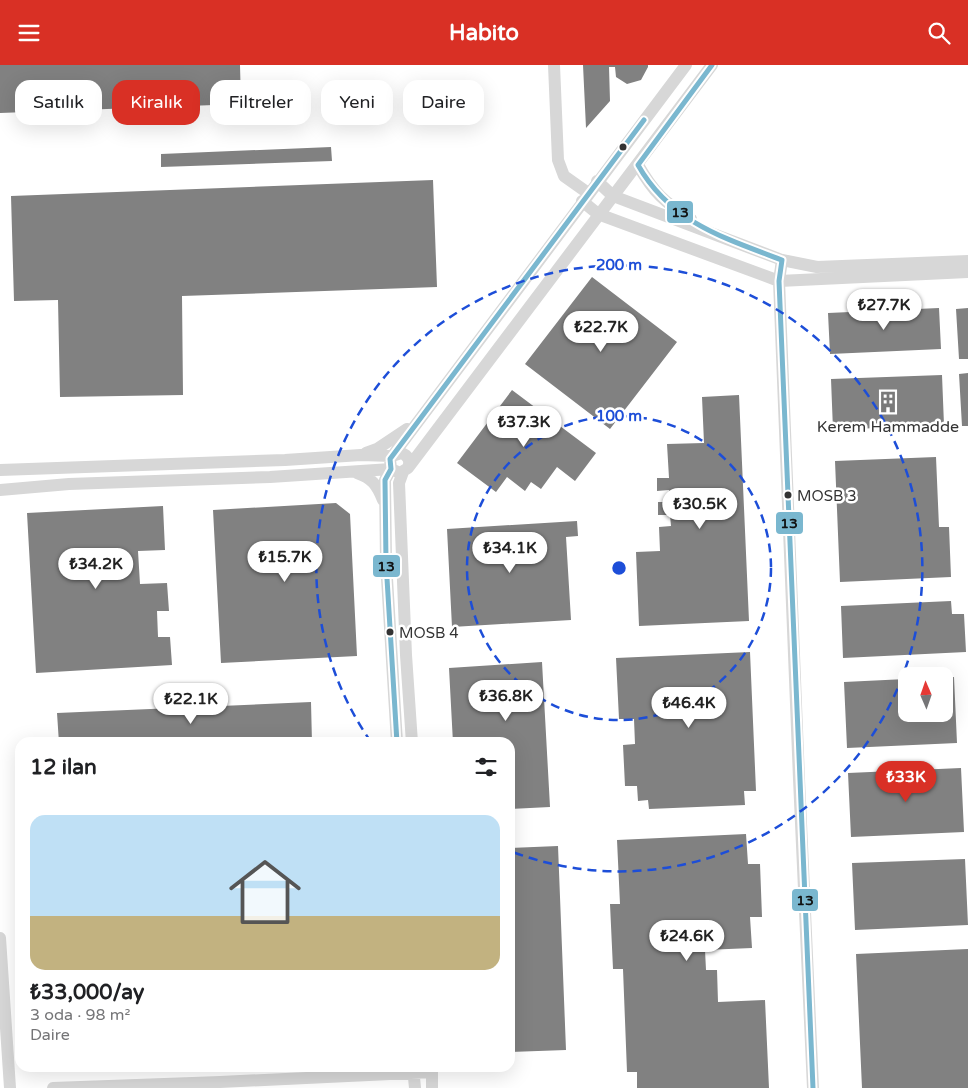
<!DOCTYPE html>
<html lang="tr">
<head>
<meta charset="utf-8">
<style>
	body { margin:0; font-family:"Varela Round",sans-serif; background:#f2f2f2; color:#202124; height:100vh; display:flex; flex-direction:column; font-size:19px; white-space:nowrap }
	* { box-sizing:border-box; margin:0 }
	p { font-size:16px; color:#757577 }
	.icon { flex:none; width:28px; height:28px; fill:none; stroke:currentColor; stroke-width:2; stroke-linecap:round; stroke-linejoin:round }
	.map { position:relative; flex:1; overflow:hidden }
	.drawer { position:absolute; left:15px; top:672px; width:500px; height:335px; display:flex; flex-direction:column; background:#fff; border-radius:15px; box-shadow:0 5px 20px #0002 }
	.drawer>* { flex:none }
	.banner { position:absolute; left:15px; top:15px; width:500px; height:45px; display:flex; gap:10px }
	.needle { width:32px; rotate:358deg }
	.fabs { position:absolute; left:898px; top:602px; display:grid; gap:10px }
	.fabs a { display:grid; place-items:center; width:55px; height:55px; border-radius:10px; background:#fff; box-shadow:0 5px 20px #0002; font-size:25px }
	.price { position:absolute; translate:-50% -42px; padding:0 11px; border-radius:18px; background:#fff; color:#222; font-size:16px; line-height:32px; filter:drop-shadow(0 1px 2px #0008) }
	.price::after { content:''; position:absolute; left:50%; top:30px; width:15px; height:11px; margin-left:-8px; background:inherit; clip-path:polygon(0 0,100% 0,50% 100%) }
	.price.selected { background:#d93025; color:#fff }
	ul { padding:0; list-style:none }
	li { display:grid; align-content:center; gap:10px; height:265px; padding:0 15px }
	li span { display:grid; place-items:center; height:155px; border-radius:15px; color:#555 }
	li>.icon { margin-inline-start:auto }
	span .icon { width:90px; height:90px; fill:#fffc; stroke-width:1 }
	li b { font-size:21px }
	h2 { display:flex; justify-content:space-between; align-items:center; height:60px; padding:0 15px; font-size:21px }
	.pill { padding:0 18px; border-radius:15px; background:#fff; box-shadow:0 5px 20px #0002; font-size:18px; line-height:45px }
	.pill.selected { background:#d93025; color:#fff }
	header { display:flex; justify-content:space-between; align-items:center; height:65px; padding:0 15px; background:#d93025; color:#fff; font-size:22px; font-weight:700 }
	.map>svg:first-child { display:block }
</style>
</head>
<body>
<header><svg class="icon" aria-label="menu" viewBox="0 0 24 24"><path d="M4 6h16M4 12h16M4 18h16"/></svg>Habito<svg class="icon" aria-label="search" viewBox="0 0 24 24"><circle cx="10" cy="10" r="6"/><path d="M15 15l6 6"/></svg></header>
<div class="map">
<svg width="968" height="1023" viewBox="0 0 968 1023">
	<rect width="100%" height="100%" fill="#fff"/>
	<path fill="#818181" d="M 0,0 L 240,0 L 241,39 L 0,48 Z
		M 583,0 L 648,0 L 648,2 L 641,15 L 627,19 L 616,12 L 615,2 L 609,2 L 610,36 L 586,63 Z
		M 331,82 L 332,96 L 161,102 L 161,89 Z
		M 433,115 L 437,222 L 182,231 L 183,330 L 60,332 L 58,235 L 14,236 L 11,131 Z
		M 592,212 L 677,277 L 610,364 L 525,299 Z
		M 939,243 L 941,284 L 830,289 L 828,248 Z
		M 968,243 L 968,294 L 959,294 L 956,244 Z
		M 968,308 L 968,361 L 962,361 L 959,309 Z
		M 942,310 L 944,360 L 833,365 L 831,314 Z
		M 512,325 L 596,388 L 575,416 L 557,402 L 541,424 L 531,417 L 525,426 L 507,412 L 496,427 L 457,398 Z
		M 739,330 L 749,556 L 639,561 L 636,487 L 660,486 L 659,462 L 671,461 L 670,450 L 658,450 L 658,437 L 670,437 L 669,425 L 657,426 L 657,413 L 669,413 L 667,379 L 704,378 L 702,332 Z
		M 936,392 L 939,462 L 949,462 L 951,512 L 840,517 L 835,396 Z
		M 336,438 L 350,449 L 357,591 L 221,598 L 213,445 Z
		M 163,441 L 165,485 L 138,486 L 140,519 L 167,518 L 169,546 L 157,546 L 158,572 L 170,572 L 172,600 L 36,608 L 27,448 Z
		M 577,456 L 578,471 L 566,472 L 571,555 L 452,562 L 447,464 Z
		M 951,536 L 952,549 L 964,549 L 966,587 L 843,593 L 841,541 Z
		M 750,587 L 756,726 L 744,726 L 745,740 L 649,744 L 648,735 L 638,736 L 637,721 L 625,721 L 623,680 L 635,679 L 634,654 L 619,654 L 616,593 Z
		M 542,597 L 550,742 L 510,744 L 510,678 L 453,678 L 449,603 Z
		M 954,612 L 957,678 L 847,683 L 844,617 L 906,614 L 906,649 L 944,649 L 944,613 Z
		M 311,637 L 312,678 L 59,678 L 57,648 Z
		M 961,703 L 964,767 L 851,772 L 848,708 Z
		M 746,769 L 748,799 L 760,799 L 762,852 L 750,852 L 752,883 L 705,885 L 706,905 L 717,905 L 718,937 L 765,935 L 769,1023 L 637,1023 L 637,1007 L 627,1007 L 623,904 L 613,904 L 610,839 L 620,839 L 617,775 Z
		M 558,781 L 566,985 L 510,987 L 510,783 Z
		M 965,794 L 968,860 L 855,865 L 852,798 Z
		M 968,884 L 968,1023 L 862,1023 L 856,889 Z"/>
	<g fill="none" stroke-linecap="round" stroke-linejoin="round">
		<path stroke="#d7d7d7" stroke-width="12" d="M 554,0 L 558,95 L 564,111 L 588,128
			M 638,100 C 654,128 664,137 691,154
			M 597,116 L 613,131 L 782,195 L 817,202 L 968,196
			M 582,136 L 598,149 L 779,216 L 968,207
			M 782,195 L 779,216 L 799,714 L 813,1023
			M 366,388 L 377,384 L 407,364
			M 408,403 L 712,0
			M 0,405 L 285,395 L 361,390 L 392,391 L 401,388 C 408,390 411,396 408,403 L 400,408 L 391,404 L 270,412 L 69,419 L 0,425
			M 403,407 L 399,418 L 406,590 L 412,678
			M 357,408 C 372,413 377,420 383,435
			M 397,678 L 386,497 L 385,415 L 391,404 L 390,394 L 686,0
			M 0,873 L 10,1023
			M 413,1002 L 415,1023
			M 432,1002 L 432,1023
			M 53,1023 L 220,1017 L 432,1007"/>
		<g stroke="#fff" stroke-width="9">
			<path id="bus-1" d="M 712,0 L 638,100 C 670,157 724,173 782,195 L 779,216 L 813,1023
				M 397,678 L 386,497 L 385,415 L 391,404 L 390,394 L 644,55"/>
		</g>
		<use href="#bus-1" stroke="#7ab7cf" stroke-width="5"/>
	</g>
	<g fill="none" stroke="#1d4ed8" stroke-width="2.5" stroke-dasharray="9 6">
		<circle cx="619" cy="503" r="152"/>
		<path d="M371 677A303 303 0 1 1 510 786"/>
	</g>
	<defs>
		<g id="building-bare" transform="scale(1.725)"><path d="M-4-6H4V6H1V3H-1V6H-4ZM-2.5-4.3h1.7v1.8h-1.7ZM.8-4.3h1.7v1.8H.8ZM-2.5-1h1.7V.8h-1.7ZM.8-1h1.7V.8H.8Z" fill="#7a7a7a" stroke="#fff" stroke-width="2.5" paint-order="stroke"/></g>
	</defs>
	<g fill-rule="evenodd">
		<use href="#building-bare" x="888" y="337"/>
	</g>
	<g fill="#333" stroke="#fff" stroke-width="2">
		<circle cx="623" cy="82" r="4.5"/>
		<circle cx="788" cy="430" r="4.5"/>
		<circle cx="390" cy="567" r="4.5"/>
	</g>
	<g text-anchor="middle" stroke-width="5" stroke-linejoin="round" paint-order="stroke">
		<g font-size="15" fill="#333" stroke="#fff" text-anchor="start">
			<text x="797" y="436">MOSB 3</text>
			<text x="399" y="573">MOSB 4</text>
		</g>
		<g font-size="16" fill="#333" stroke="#fff">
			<text x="888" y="367">Kerem Hammadde</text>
		</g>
	</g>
	<circle cx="619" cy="503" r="8" fill="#1d4ed8" stroke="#fff" stroke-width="2.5"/>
	<g font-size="15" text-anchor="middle" font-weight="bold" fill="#1d4ed8" stroke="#fff" stroke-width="5" stroke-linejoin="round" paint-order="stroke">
		<text x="619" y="205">200 m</text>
		<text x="619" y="356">100 m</text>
	</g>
	<g stroke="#fff" stroke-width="2">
		<rect x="666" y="135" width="28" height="24" rx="5" fill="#7ab7cf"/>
		<rect x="775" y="446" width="29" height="24" rx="5" fill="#7ab7cf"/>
		<rect x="372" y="489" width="29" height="24" rx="5" fill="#7ab7cf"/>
		<rect x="791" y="823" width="28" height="24" rx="5" fill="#7ab7cf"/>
	</g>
	<g font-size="14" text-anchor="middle" font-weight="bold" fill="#111">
		<text x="680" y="152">13</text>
		<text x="789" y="463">13</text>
		<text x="386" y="506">13</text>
		<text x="805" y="840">13</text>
	</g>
</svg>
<div class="fabs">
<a><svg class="needle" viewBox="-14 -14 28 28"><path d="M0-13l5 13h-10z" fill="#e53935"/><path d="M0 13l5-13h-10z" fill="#757577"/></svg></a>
</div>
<b class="price" style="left:884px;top:266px">₺27.7K</b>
<b class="price" style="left:601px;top:288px">₺22.7K</b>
<b class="price" style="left:524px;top:383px">₺37.3K</b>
<b class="price" style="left:700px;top:465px">₺30.5K</b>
<b class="price" style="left:510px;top:509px">₺34.1K</b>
<b class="price" style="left:285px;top:518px">₺15.7K</b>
<b class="price" style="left:96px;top:525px">₺34.2K</b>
<b class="price" style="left:506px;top:657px">₺36.8K</b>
<b class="price" style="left:191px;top:660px">₺22.1K</b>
<b class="price" style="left:689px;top:664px">₺46.4K</b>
<b class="price selected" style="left:906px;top:738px">₺33K</b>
<b class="price" style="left:687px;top:897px">₺24.6K</b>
<div class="banner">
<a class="pill">Satılık</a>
<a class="pill selected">Kiralık</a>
<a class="pill">Filtreler</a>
<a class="pill">Yeni</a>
<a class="pill">Daire</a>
</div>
<section class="drawer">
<h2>12 ilan<svg class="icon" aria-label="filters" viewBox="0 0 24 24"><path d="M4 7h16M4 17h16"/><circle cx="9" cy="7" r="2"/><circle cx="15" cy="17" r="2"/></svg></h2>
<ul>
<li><span style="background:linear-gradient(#bfe0f5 65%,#c2b280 0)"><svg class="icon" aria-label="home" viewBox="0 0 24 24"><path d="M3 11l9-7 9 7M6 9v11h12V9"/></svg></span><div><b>₺33,000/ay</b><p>3 oda · 98 m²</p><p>Daire</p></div></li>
</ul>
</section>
</div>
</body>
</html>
